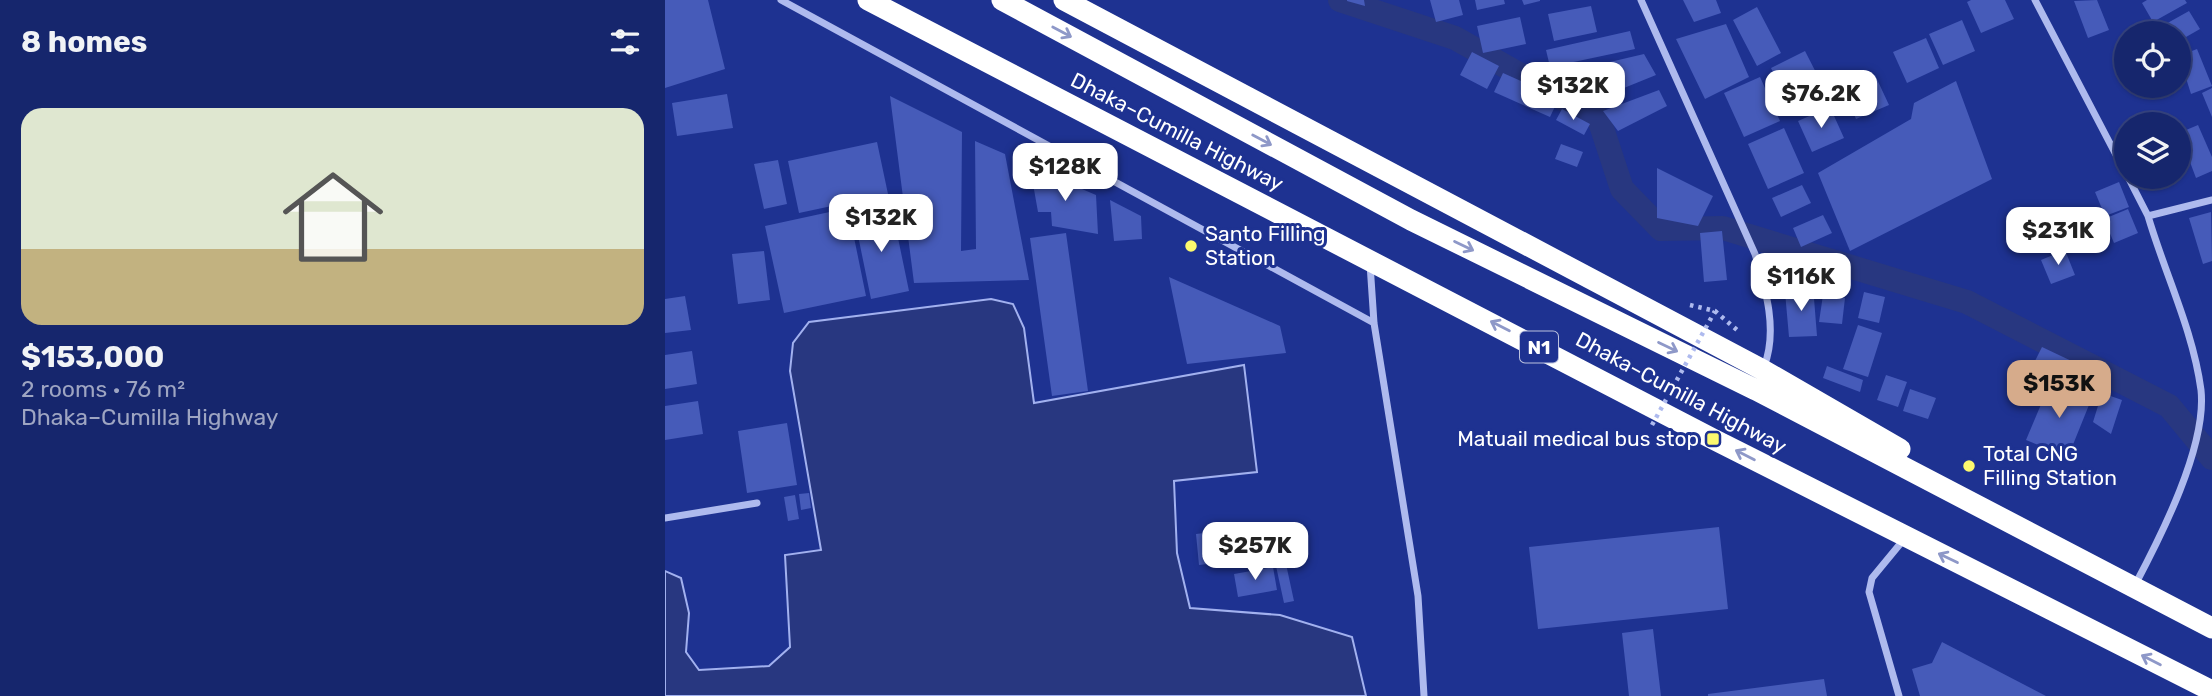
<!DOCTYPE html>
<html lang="en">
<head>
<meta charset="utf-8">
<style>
	body { margin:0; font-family:Rubik,sans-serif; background:#233275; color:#f1f3f6; height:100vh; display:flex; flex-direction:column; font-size:26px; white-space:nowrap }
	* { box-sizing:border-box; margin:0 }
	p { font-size:23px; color:#9ea5c2 }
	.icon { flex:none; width:38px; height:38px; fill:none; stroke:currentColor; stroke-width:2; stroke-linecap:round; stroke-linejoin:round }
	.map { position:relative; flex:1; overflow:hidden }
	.drawer { display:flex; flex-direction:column; background:#16266d; width:665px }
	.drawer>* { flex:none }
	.buttons { position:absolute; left:1449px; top:21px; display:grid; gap:14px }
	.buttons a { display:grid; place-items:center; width:77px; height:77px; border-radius:50%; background:#16266d; box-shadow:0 2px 5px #0004,0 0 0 2px #354380; font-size:35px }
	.price { position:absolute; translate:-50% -60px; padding:0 16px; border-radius:14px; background:#fff; color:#222; font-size:23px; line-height:46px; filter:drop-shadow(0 2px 4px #0008) }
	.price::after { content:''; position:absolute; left:50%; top:42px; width:21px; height:16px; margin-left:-10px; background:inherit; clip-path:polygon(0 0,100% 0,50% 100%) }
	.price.selected { background:#d6ab8b; color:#111 }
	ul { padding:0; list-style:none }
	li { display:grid; align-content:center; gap:14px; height:371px; padding:0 21px }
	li+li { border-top:2px solid #354380 }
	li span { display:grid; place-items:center; height:217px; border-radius:21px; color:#555 }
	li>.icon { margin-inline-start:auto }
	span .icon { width:126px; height:126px; fill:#fffc; stroke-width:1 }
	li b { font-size:30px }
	h2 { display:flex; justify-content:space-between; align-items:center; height:84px; padding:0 21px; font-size:30px }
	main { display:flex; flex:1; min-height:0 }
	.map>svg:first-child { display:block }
</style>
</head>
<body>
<main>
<section class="drawer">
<h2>8 homes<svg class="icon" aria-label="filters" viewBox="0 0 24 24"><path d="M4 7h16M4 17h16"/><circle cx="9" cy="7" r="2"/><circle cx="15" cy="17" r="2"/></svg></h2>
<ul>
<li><span style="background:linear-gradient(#dfe7d0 65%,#c2b280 0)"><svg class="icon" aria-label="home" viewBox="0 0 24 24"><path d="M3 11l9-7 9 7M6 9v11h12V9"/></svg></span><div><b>$153,000</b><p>2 rooms · 76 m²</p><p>Dhaka–Cumilla Highway</p></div></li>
</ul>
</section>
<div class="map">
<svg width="1547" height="696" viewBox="0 0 1547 696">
	<rect width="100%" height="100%" fill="#1e3291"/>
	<path fill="#283780" stroke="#a2b1ef" stroke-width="2" d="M 326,299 L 348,304 L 359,328 L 369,403 L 579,365 L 592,472 L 509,481 L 512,553 L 525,608 L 615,615 L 687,637 L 701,696 L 0,696 L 0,571 L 16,578 L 24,613 L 21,652 L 34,670 L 104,666 L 125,647 L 120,555 L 156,550 L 125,371 L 128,343 L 144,322 Z"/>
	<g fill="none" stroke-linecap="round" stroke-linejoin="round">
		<path stroke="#283780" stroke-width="24" d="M 675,0 L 790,38 L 934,119 L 957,189 L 996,229 L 1058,228 L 1302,302 L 1504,406 L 1547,458"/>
	</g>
	<path fill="#465bb9" d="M 0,0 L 43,0 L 60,69 L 0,88 Z
		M 682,0 L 699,0 L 700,6 L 682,1 Z
		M 765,0 L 794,0 L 798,15 L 771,22 Z
		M 810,0 L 839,0 L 840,4 L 812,10 Z
		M 857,0 L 875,0 L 875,1 L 859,5 Z
		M 1018,0 L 1051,0 L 1056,13 L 1029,22 Z
		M 1306,0 L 1340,0 L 1349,19 L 1316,33 L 1302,2 Z
		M 1432,0 L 1444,30 L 1423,38 L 1409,1 Z
		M 1482,0 L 1520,0 L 1522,3 L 1488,22 L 1477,3 Z
		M 926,6 L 932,32 L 889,41 L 883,14 Z
		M 1092,7 L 1116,53 L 1092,66 L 1068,20 Z
		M 1524,11 L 1535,29 L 1514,41 L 1514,33 L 1492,33 L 1490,30 Z
		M 855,17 L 861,44 L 818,53 L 812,26 Z
		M 1297,20 L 1310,51 L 1278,65 L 1264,34 Z
		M 1061,24 L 1084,77 L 1040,99 L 1011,39 Z
		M 965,31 L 970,49 L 885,67 L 881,50 Z
		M 1261,38 L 1274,68 L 1242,83 L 1228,52 Z
		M 1532,49 L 1547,86 L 1526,94 L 1514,56 Z
		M 1140,51 L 1162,94 L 1127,111 L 1106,68 Z
		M 807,52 L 834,66 L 822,89 L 795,75 Z
		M 979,54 L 991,75 L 922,103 L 881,77 Z
		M 838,73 L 894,98 L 885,117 L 829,92 Z
		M 1210,75 L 1224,105 L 1191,119 L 1178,88 Z
		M 1095,77 L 1115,121 L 1079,137 L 1059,93 Z
		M 1291,81 L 1327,179 L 1185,251 L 1153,173 L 1246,119 L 1249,103 Z
		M 1547,88 L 1547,117 L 1537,93 Z
		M 994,90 L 1002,106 L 953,131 L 938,111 Z
		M 62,94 L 68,128 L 12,136 L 7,103 Z
		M 225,96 L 297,132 L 296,251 L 311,249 L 310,141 L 340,154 L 364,280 L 249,283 Z
		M 1165,107 L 1179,138 L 1147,152 L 1133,121 Z
		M 897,109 L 925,124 L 919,135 L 891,120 Z
		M 1533,125 L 1547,157 L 1547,171 L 1531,178 L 1514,133 Z
		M 1119,128 L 1139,173 L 1103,189 L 1083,144 Z
		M 212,142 L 223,194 L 134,213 L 123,161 Z
		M 896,144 L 918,152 L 912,167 L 890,159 Z
		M 113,160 L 122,204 L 99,209 L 89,164 Z
		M 365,167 L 431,195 L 433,234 L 387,226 L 386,212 L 373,212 Z
		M 992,168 L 1048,196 L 1033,226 L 992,218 Z
		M 1454,182 L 1464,207 L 1440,216 L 1430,192 Z
		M 1137,185 L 1146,203 L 1116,217 L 1107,198 Z
		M 445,200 L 476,216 L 477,239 L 449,241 Z
		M 183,208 L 201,296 L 119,313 L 100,226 Z
		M 227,209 L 244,291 L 206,299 L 189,216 Z
		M 1463,209 L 1473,233 L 1449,243 L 1439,219 Z
		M 1546,212 L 1547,261 L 1538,264 L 1524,218 Z
		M 1158,215 L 1167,233 L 1136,247 L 1128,228 Z
		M 1057,231 L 1062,280 L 1039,282 L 1035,233 Z
		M 401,233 L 423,391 L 387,396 L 365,238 Z
		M 1400,250 L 1410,275 L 1386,284 L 1376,260 Z
		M 99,251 L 105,300 L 73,304 L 67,254 Z
		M 1138,256 L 1140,280 L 1112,282 L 1110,259 Z
		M 504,277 L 615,326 L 621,353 L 522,364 Z
		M 1148,286 L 1152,336 L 1124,337 L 1120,292 Z
		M 1199,292 L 1220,297 L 1214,323 L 1193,318 Z
		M 1158,295 L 1180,298 L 1177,324 L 1154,322 Z
		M 20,296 L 26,330 L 0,333 L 0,299 Z
		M 1193,325 L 1217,333 L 1203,377 L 1178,369 Z
		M 1377,347 L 1434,374 L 1426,392 L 1368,365 Z
		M 27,351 L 32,384 L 0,389 L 0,355 Z
		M 1162,366 L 1198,380 L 1195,392 L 1158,378 Z
		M 1221,375 L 1242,382 L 1233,407 L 1212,400 Z
		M 1385,383 L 1426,400 L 1403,457 L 1361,440 Z
		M 1245,389 L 1271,398 L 1263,419 L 1238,411 Z
		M 1437,393 L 1457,400 L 1446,434 L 1428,422 Z
		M 33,401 L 38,434 L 0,440 L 0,406 Z
		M 122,423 L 132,485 L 82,493 L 73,431 Z
		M 144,493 L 146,508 L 136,510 L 134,494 Z
		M 130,495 L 134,519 L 123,521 L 119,497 Z
		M 573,524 L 586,524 L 587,553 L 574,554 Z
		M 1054,527 L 1063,609 L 873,629 L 864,547 Z
		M 556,531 L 559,562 L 534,565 L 531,534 Z
		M 610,545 L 612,559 L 592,562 L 590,548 Z
		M 621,564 L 629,601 L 619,603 L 611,566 Z
		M 608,567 L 612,590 L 573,597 L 569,574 Z
		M 988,629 L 996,696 L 964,696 L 957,633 Z
		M 1277,642 L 1381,696 L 1255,696 L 1247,669 L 1267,663 Z
		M 1159,679 L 1162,696 L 1043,696 L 1043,694 Z"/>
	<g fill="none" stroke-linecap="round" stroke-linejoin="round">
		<path stroke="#aebaee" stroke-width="4.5" stroke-dasharray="3.5 5" stroke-linecap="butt" d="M 1025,305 L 1050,311 L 1072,330"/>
		<path stroke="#aebaee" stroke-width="7" d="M 116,0 L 709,323
			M 976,0 L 1090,254 C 1101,290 1113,331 1099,367
			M 1370,0 L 1461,174
			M 1463,177 L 1483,216
			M 705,264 L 709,323 L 753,596 L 759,696
			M 0,518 L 92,503
			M 1470,585 C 1496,536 1542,446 1536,390 C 1528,330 1500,274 1483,216 L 1547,200
			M 1234,696 L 1204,592 L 1207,578 L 1240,538"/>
		<path stroke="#fff" stroke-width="21" d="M 203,0 L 1048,439 L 1547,691
			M 337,0 L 746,220 L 1091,390 L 1547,628
			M 399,0 L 1098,370 L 1235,449"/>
		<path stroke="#aebaee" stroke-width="4.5" stroke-dasharray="3.5 5" stroke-linecap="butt" d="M 987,425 L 1050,311"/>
	</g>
	<defs><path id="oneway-shaft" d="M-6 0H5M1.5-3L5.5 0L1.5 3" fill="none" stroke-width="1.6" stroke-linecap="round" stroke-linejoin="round" transform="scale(1.75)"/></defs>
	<g stroke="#8e98c8">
		<use href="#oneway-shaft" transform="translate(397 32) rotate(28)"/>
		<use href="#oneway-shaft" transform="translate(597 140) rotate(28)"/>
		<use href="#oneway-shaft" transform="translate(799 246) rotate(26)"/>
		<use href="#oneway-shaft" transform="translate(835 326) rotate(-153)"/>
		<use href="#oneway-shaft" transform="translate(1003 347) rotate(26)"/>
		<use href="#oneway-shaft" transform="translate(1080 455) rotate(-153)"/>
		<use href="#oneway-shaft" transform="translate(1283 558) rotate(-154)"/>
		<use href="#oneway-shaft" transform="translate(1486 660) rotate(-153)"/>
	</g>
	<g fill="#fdf96e" stroke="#1e3291" stroke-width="2.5">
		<circle cx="526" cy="246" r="7"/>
		<rect x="1041" y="432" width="14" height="14" rx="3.5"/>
		<circle cx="1304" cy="466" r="7"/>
	</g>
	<g text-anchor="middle" stroke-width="6" stroke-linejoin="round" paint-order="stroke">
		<rect fill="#1e3291" stroke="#bcc2de" stroke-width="2" x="855" y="331.5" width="38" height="31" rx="5"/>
		<g font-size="19" font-weight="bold" fill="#fff">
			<text x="874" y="354">N1</text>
		</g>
		<g font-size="21" fill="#fff" stroke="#1e3291">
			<text transform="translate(512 132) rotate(27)" y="7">Dhaka–Cumilla Highway</text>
			<text transform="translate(1016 393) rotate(28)" y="7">Dhaka–Cumilla Highway</text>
		</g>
		<g font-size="21" fill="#fff" stroke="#1e3291" text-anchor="start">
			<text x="540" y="241">Santo Filling<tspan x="540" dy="24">Station</tspan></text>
			<text x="1034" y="446" text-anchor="end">Matuail medical bus stop</text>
			<text x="1318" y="461">Total CNG<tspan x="1318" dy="24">Filling Station</tspan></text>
		</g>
	</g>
</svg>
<div class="buttons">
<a><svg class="icon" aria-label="locate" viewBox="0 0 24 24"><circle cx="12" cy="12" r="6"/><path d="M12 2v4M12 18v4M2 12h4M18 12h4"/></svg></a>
<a><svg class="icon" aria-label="layers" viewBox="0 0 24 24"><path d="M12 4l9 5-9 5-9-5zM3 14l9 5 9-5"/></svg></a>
</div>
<b class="price" style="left:908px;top:122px">$132K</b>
<b class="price" style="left:1156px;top:130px">$76.2K</b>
<b class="price" style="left:400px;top:203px">$128K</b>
<b class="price" style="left:216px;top:254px">$132K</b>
<b class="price" style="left:1393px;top:267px">$231K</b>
<b class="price" style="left:1136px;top:313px">$116K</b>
<b class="price selected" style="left:1394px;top:420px">$153K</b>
<b class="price" style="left:590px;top:582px">$257K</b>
</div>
</main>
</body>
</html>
